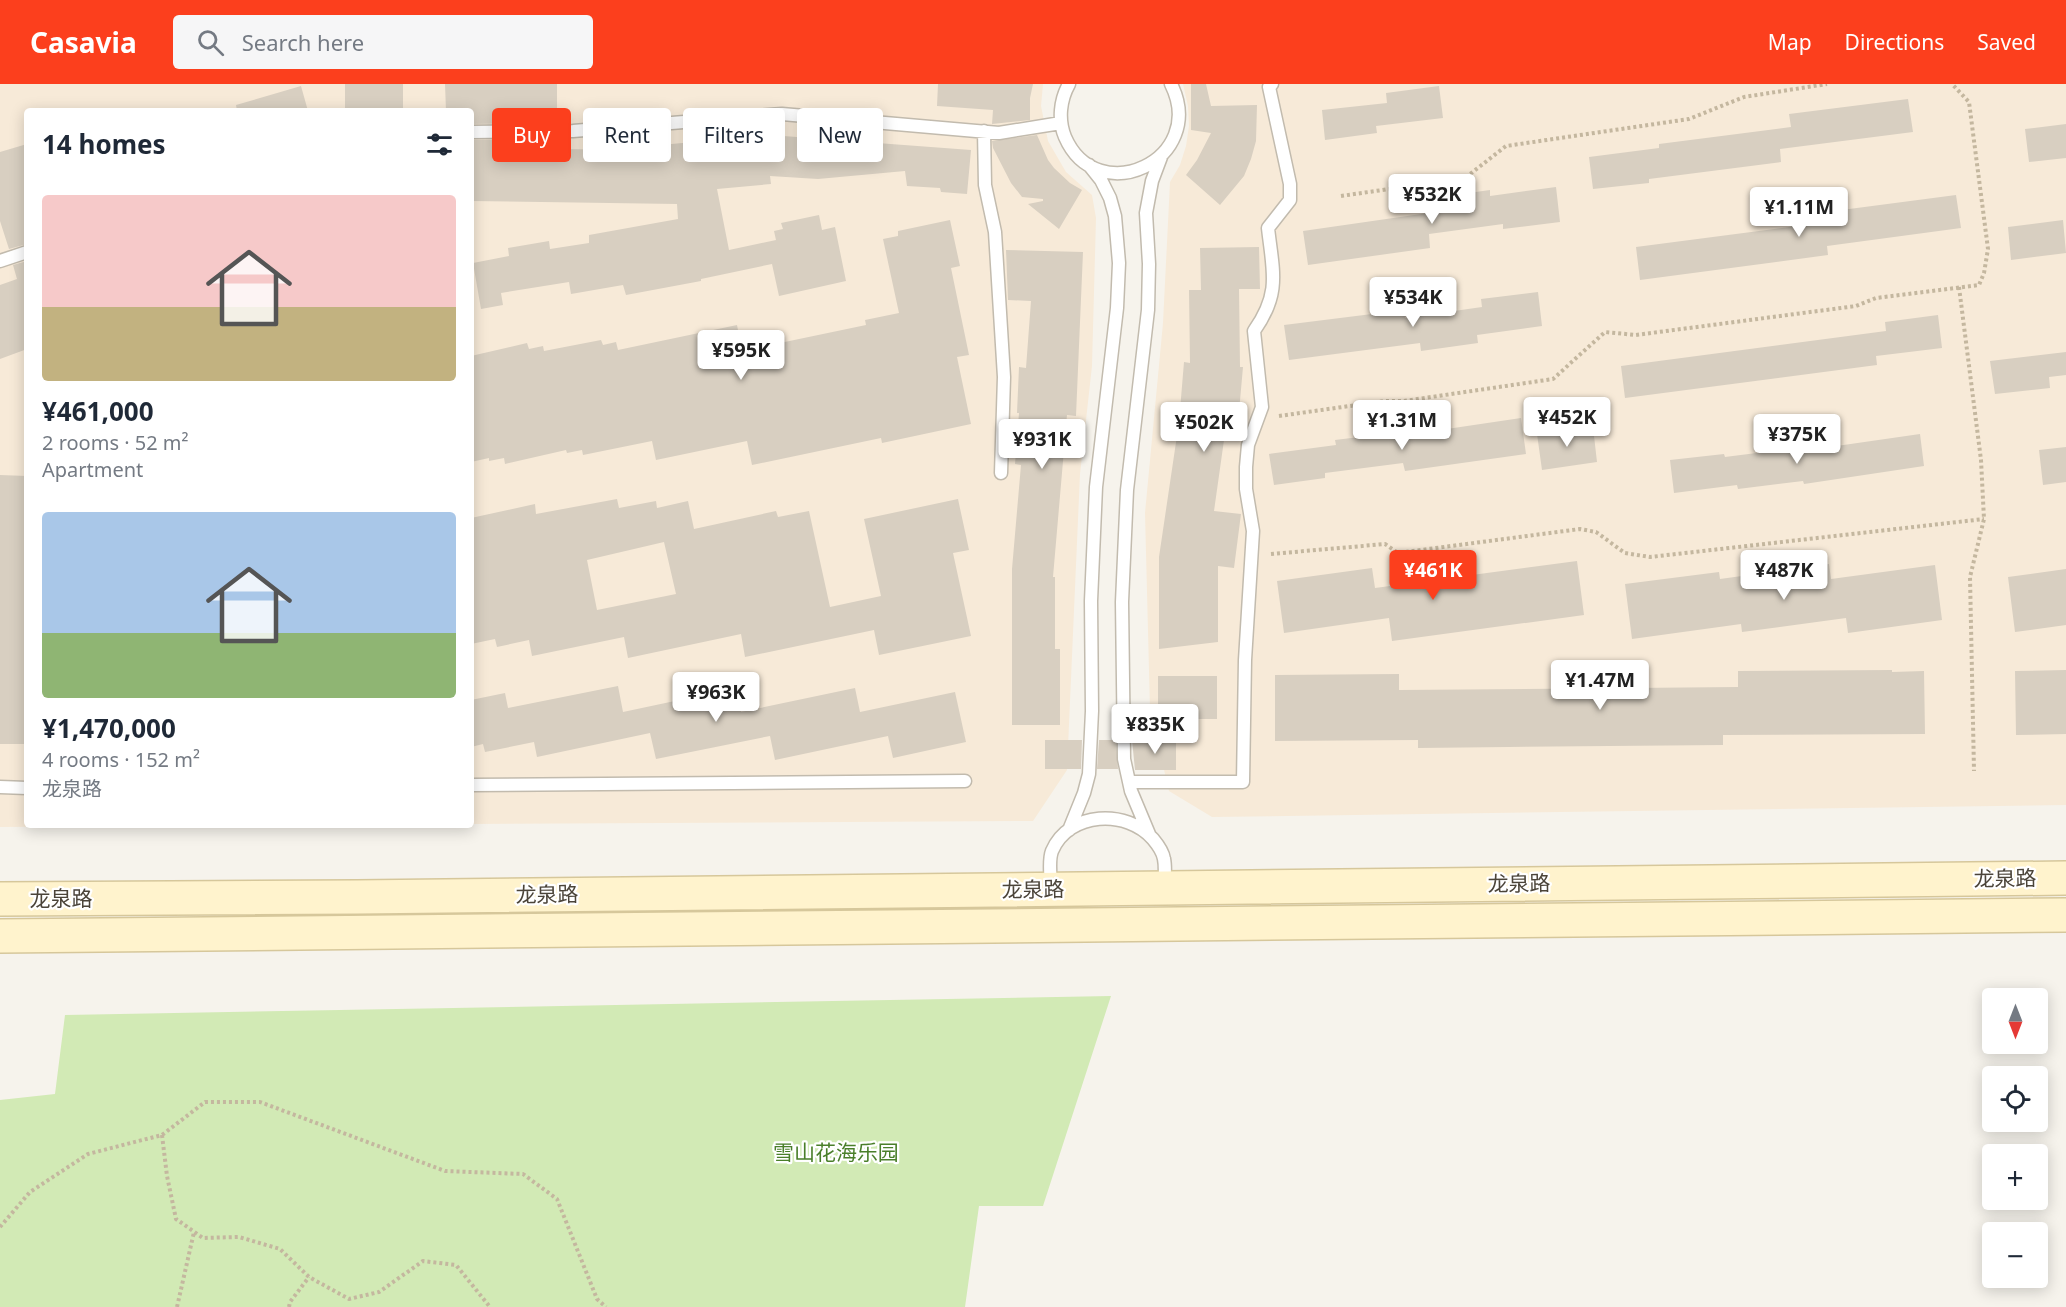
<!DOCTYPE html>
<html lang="en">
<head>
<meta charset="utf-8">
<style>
	body { margin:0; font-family:"Noto Sans","Noto Sans SC",sans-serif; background:#f6f6f7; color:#1f2937; height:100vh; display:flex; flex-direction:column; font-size:22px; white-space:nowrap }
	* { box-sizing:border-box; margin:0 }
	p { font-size:20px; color:#747a83 }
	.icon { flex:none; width:33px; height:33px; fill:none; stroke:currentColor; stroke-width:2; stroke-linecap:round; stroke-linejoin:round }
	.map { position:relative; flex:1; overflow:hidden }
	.drawer { position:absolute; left:24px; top:24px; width:450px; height:720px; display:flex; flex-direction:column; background:#fff; border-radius:6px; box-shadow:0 3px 15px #0003 }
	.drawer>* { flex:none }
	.banner { position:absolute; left:492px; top:24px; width:570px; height:54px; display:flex; gap:12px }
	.needle { width:39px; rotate:180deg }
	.tools { position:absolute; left:1982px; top:904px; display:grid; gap:12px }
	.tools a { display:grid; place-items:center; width:66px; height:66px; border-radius:6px; background:#fff; box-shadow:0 3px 15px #0003; font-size:30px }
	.price { position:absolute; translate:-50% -51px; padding:0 14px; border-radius:6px; background:#fff; color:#222; font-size:20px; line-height:39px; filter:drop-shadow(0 2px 3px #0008) }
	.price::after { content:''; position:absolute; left:50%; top:36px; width:18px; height:14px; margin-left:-9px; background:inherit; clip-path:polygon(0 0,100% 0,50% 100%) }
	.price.current { background:#fc3f1d; color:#fff }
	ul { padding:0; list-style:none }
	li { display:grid; align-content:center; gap:12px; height:318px; padding:0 18px }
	li span { display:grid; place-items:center; height:186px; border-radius:6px; color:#555 }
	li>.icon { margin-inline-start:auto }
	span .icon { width:108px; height:108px; fill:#fffc; stroke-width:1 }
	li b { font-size:26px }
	h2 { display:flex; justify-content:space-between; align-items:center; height:72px; padding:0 18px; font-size:26px }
	.chip { padding:0 21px; border-radius:6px; background:#fff; box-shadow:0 3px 15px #0003; font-size:21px; line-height:54px }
	.chip.current { background:#fc3f1d; color:#fff }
	header { display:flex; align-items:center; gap:36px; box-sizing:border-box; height:84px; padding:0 30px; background:#fc3f1d; color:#fff }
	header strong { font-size:28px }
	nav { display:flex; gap:33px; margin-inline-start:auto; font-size:21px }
	.search { width:420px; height:54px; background:#f6f6f7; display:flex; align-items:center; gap:15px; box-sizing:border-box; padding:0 21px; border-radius:6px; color:#747a83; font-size:22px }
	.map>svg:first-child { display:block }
</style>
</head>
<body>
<header>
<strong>Casavia</strong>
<div class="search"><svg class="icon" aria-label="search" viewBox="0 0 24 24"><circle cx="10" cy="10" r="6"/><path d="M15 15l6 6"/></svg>Search here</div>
<nav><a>Map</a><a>Directions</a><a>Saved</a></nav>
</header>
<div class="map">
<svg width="2066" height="1223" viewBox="0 0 2066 1223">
	<rect width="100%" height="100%" fill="#f6f3ec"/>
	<path fill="#f7ead8" d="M 0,0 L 1043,0 L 1041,22 L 1048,57 L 1066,88 L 1092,111 L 1096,134 L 1092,282 L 1080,390 L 1067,686 L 1033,737 L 471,740 L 471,27 L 27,27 L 27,741 L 366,741 L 0,743 Z
		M 1183,0 L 2066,0 L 2066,721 L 1212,733 L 1169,707 L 1150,626 L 1145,429 L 1163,239 L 1170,98 L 1180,81 L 1186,62 L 1189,42 L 1188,22 Z"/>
	<path fill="#d2eab5" d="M 1111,912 L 1043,1122 L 979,1122 L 965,1223 L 0,1223 L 0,1016 L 55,1010 L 65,931 Z"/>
	<path fill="#d8cfc1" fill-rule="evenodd" d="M 345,0 L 403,0 L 403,27 L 345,27 Z
		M 445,0 L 557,0 L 557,39 L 471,40 L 471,27 L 446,27 Z
		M 938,0 L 1033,0 L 1030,14 L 1030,36 L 992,40 L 993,26 L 937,22 Z
		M 1191,0 L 1206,0 L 1211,22 L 1257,21 L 1256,57 L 1251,75 L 1244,92 L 1220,121 L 1186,91 L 1197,76 L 1211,49 L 1191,46 Z
		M 301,2 L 308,27 L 237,27 L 236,21 Z
		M 1439,2 L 1443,34 L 1376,42 L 1377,49 L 1325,56 L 1322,26 L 1387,19 L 1386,9 Z
		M 1908,15 L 1913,48 L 1780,65 L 1781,78 L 1649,95 L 1649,99 L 1593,105 L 1589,73 L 1659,64 L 1659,60 L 1791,43 L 1789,30 Z
		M 2066,40 L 2066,74 L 2029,78 L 2025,45 Z
		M 770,51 L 971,66 L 967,110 L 941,108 L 940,104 L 907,102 L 905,87 L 818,95 L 770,92 L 771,100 L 717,105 L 729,166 L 776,156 L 774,147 L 783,145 L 781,139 L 819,131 L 822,146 L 835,143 L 846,197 L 779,212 L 772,180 L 701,195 L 701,197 L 626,211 L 623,201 L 571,210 L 569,198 L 501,209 L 503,221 L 481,225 L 473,179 L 509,172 L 508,164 L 549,157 L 550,165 L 589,159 L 589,151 L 678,135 L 677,120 L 471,117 L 471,56 L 557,55 L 557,65 L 639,66 L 639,63 Z
		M 1037,51 L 1048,76 L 1054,84 L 1070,99 L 1082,106 L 1059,145 L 1028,120 L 1043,117 L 1043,115 L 1022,113 L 1011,99 L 993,64 L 992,57 Z
		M 27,60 L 27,160 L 9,165 L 0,137 L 0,68 Z
		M 1556,103 L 1560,138 L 1503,145 L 1503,140 L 1429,150 L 1430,164 L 1308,181 L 1303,147 L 1435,128 L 1433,114 L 1490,106 L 1490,112 Z
		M 1956,111 L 1961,144 L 1827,162 L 1828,171 L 1640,196 L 1636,163 L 1835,137 L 1834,127 Z
		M 950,136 L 960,182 L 951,184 L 969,271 L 957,273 L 971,340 L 882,359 L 881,354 L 752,381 L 747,357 L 656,376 L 652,357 L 583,371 L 582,366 L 567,369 L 566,366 L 505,380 L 504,374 L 489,377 L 489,374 L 471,378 L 471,272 L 527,259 L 529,265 L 543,262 L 544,267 L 601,256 L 603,261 L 616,258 L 618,266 L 737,241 L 742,267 L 866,241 L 865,236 L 899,229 L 883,155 L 898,152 L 898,147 Z
		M 2063,136 L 2066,169 L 2011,176 L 2008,143 Z
		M 1259,163 L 1260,205 L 1239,205 L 1240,283 L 1243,283 L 1237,350 L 1225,349 L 1214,427 L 1241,430 L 1234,484 L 1218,482 L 1218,558 L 1159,565 L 1159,473 L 1179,338 L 1184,278 L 1190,279 L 1189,206 L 1201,206 L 1200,164 Z
		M 1006,166 L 1083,168 L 1076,332 L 1067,331 L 1053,493 L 1055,493 L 1055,565 L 1060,565 L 1060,641 L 1012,641 L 1012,485 L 1021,381 L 1015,380 L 1019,329 L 1017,329 L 1019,283 L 1026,284 L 1031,217 L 1008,216 Z
		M 27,177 L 27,265 L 0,275 L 0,201 L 17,195 L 13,181 Z
		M 1538,208 L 1542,242 L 1477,251 L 1478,259 L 1421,267 L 1420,259 L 1289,276 L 1284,241 L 1404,226 L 1405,234 L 1482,223 L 1481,215 Z
		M 1938,231 L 1942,264 L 1876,272 L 1877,281 L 1625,314 L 1621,282 L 1886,247 L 1885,238 Z
		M 2066,268 L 2066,291 L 2049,293 L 2050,304 L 1995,310 L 1990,277 Z
		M 1521,334 L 1526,370 L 1405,387 L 1403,379 L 1325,389 L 1325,394 L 1274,401 L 1269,370 L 1336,361 L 1335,356 L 1392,349 L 1393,353 Z
		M 1593,343 L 1597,378 L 1542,386 L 1537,350 Z
		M 1920,350 L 1924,382 L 1804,400 L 1803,397 L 1738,405 L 1737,401 L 1674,409 L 1670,376 L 1724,370 L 1725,373 L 1788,365 L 1788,369 Z
		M 2066,363 L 2066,398 L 2043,401 L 2039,366 Z
		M 0,391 L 27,392 L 27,660 L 0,660 Z
		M 617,415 L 619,424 L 656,417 L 657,424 L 688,417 L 694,445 L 776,427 L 778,433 L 809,427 L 830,523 L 881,512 L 864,435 L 958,415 L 969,466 L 953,469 L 971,552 L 879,571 L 874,546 L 745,573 L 741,550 L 628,574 L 624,553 L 532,572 L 529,556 L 497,563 L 495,555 L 471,560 L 471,434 L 535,420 L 536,430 ZM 664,458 L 676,510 L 597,526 L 587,476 Z
		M 1577,477 L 1584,531 L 1392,557 L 1389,534 L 1284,549 L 1277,497 L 1372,484 L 1375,504 Z
		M 1829,480 L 1831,495 L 1935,481 L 1942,536 L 1848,549 L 1846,534 L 1742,548 L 1741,540 L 1632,555 L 1625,500 L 1719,488 L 1720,495 Z
		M 2066,485 L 2066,541 L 2015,548 L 2008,493 Z
		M 1892,586 L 1892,588 L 1924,587 L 1925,650 L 1723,651 L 1723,661 L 1508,663 L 1418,664 L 1418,656 L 1275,657 L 1275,591 L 1399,590 L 1399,606 L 1738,603 L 1738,587 Z
		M 2066,586 L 2066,650 L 2016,651 L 2015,587 Z
		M 1158,592 L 1217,592 L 1217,635 L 1158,635 Z
		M 618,602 L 623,628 L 736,604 L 741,628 L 855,604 L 860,628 L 955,608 L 966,658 L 893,674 L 888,652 L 775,676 L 770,652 L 656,675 L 650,649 L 537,673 L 534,658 L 485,668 L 483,660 L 471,663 L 471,616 L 505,609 L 508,624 Z
		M 1045,656 L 1082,656 L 1081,685 L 1045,685 Z
		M 1099,656 L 1116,656 L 1118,685 L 1097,685 Z
		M 1132,656 L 1176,656 L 1176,686 L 1135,686 Z"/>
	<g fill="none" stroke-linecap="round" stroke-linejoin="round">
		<g stroke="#c2bbae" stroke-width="15">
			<path id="lane" d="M 1069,0 C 1060,16 1058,36 1065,53 C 1097,127 1209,76 1171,0
				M 984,47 L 985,101 L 995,148 L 1004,293 L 1001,389
				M 471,48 L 573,47 L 782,30 L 999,49 L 1061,39
				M 0,177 L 27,168
				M 1129,698 L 1243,698 L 1245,576 L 1253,447 L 1246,405 L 1246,383 L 1248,361 L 1262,323 L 1254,247 C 1281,209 1273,188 1268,144 L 1290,116 L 1290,100 L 1269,3 L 1272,0
				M 471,701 L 965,697
				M 0,703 L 27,704
				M 1069,746 L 1084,709 L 1089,690 L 1092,627 L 1091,517 L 1096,403 L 1117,224 L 1119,179 L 1115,132 L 1110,114 L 1101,96 L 1089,81
				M 1149,750 L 1131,707 L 1124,675 L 1122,518 L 1127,406 L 1148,226 L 1149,180 L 1146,129 L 1152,97 L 1161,73
				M 1051,804 C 1051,793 1048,777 1052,767 C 1069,727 1127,725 1153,755 C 1158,761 1163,768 1164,775 C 1166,784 1164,794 1165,803"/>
		</g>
		<g stroke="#d6c79b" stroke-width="36">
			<path id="secondary" d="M 0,815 L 357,813 L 2066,794
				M 0,852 L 2066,831"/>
		</g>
		<path stroke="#c4b79f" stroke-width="4" stroke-dasharray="3 3" stroke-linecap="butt" d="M 1341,112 L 1465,94 L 1506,62 L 1689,35 L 1744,13 L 1827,0
			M 1959,203 L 1981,376 L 1984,435 L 1970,493 L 1974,687
			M 1279,332 L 1385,317 L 1404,317 L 1553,295 L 1605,248 L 1636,251 L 1856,222 L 1876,214 L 1979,201 L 1984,189 L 1988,165 L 1969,18 L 1952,0
			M 1271,470 L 1385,460 L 1398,469 L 1580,445 L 1596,448 L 1625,469 L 1650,473 L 1984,435
			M 162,1051 L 167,1092 L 176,1135 L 203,1154 L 239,1153 L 280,1165 L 309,1193 L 349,1215 L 379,1208 L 423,1177 L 456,1181 L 490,1223
			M 0,1143 L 30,1108 L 88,1070 L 162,1051 L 205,1018 L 260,1018 L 445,1087 L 523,1090 L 557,1115 L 597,1215 L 606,1223
			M 177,1223 L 194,1148
			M 289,1223 L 290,1218 L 309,1193"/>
		<use href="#lane" stroke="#fff" stroke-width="12"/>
		<use href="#secondary" stroke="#fff3cd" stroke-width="33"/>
	</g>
	<g text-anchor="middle" stroke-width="4.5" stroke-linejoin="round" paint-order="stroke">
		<g font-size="21" fill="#4b4439" stroke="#fff">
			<text transform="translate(2005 795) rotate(-1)" y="7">龙泉路</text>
			<text transform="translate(1519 800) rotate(-1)" y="7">龙泉路</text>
			<text transform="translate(1033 806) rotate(-1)" y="7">龙泉路</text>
			<text transform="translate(547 811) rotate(-1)" y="7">龙泉路</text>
			<text x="61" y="822">龙泉路</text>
		</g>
		<g font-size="21" fill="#4a7f2a" stroke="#fff">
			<text x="836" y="1076">雪山花海乐园</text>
		</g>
	</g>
</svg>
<div class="tools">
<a><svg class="needle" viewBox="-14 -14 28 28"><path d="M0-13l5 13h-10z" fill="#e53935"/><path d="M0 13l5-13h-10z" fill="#747a83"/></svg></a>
<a><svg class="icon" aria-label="locate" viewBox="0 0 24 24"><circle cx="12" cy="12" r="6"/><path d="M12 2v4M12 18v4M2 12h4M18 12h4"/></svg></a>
<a>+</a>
<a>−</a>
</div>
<b class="price" style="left:1432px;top:141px">¥532K</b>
<b class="price" style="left:1799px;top:154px">¥1.11M</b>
<b class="price" style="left:1413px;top:244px">¥534K</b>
<b class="price" style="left:741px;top:297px">¥595K</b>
<b class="price" style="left:1567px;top:364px">¥452K</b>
<b class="price" style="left:1402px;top:367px">¥1.31M</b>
<b class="price" style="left:1204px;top:369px">¥502K</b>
<b class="price" style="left:1797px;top:381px">¥375K</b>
<b class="price" style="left:1042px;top:386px">¥931K</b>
<b class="price current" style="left:1433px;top:517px">¥461K</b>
<b class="price" style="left:1784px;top:517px">¥487K</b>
<b class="price" style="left:1600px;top:627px">¥1.47M</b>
<b class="price" style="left:716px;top:639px">¥963K</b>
<b class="price" style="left:1155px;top:671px">¥835K</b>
<div class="banner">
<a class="chip current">Buy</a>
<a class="chip">Rent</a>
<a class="chip">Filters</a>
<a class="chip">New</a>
</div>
<section class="drawer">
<h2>14 homes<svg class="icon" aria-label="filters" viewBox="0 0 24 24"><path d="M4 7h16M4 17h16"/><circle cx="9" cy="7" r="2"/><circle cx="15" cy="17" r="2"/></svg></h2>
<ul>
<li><span style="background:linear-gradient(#f6c9c9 60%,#c2b280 0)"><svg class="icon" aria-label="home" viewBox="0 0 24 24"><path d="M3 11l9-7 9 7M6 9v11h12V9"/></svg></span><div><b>¥461,000</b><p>2 rooms · 52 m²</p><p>Apartment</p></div></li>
<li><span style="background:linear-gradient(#a9c7e8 65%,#8fb573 0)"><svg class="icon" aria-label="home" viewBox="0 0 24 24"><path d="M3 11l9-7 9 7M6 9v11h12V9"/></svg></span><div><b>¥1,470,000</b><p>4 rooms · 152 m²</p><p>龙泉路</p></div></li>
</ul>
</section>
</div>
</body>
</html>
